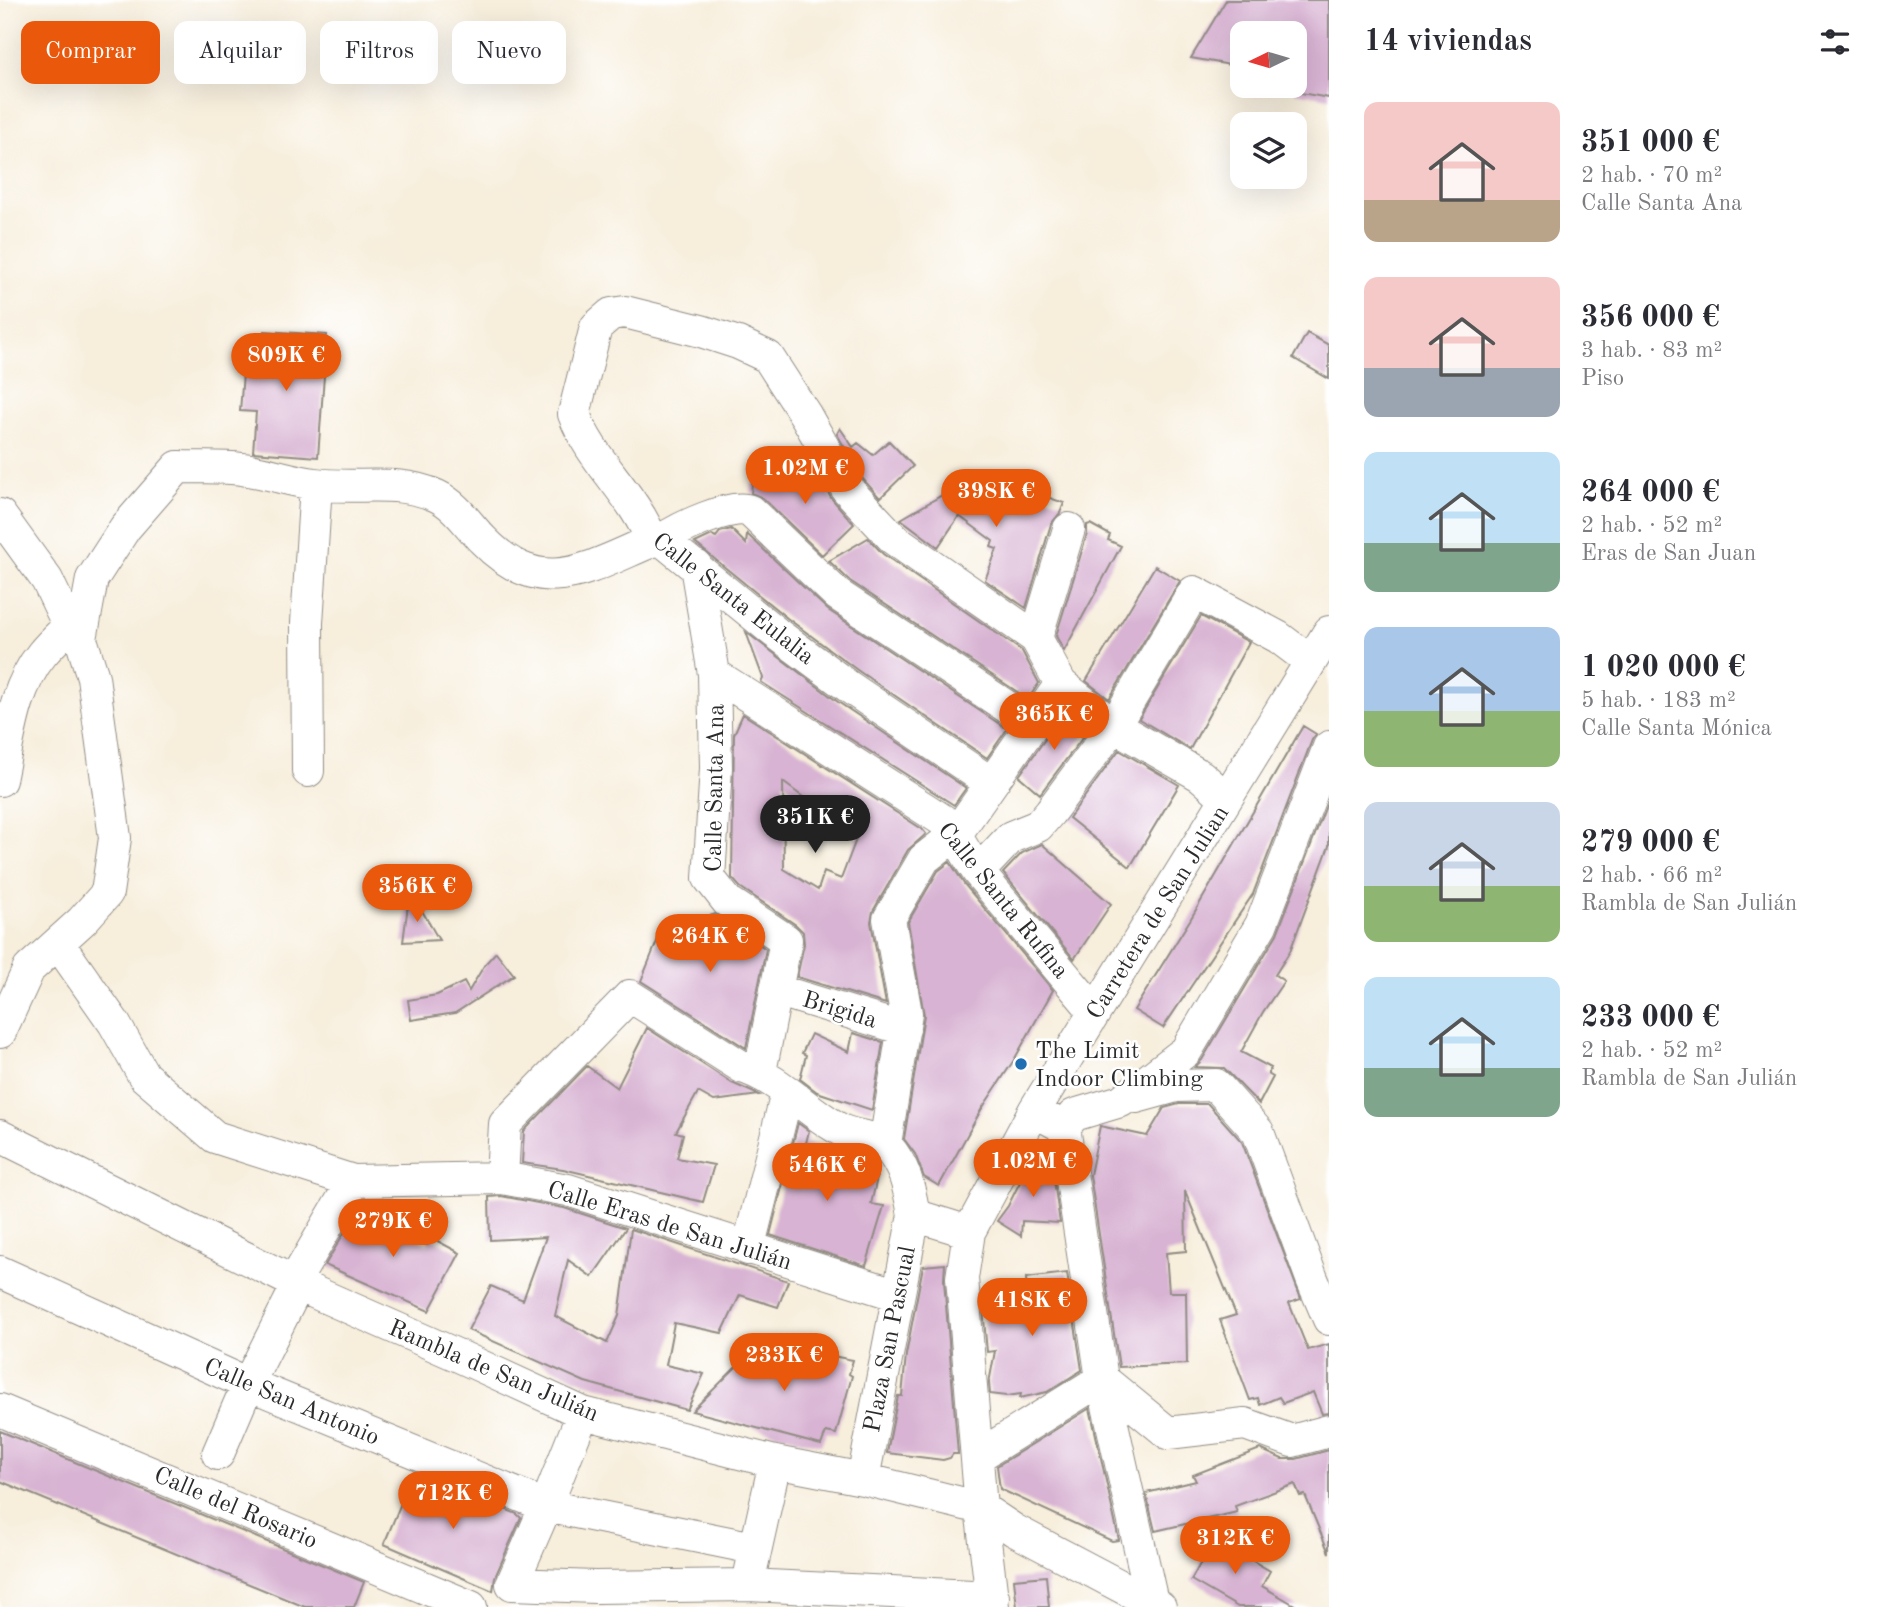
<!DOCTYPE html>
<html lang="es">
<head>
<meta charset="utf-8">
<style>
	body { margin:0; font-family:"Old Standard TT",serif; background:#f2f2f3; color:#2b2b33; height:100vh; display:flex; flex-direction:column; font-size:26px; white-space:nowrap }
	* { box-sizing:border-box; margin:0 }
	p { font-size:23px; color:#7c7c81 }
	.icon { flex:none; width:38px; height:38px; fill:none; stroke:currentColor; stroke-width:2; stroke-linecap:round; stroke-linejoin:round }
	.map { position:relative; flex:1; overflow:hidden }
	.sheet { display:flex; flex-direction:column; background:#fff; width:560px }
	.sheet>* { flex:none }
	.top-card { position:absolute; left:21px; top:21px; width:665px; height:63px; display:flex; gap:14px }
	.needle { width:46px; rotate:265deg }
	.fabs { position:absolute; left:1230px; top:21px; display:grid; gap:14px }
	.fabs a { display:grid; place-items:center; width:77px; height:77px; border-radius:14px; background:#fff; box-shadow:0 7px 28px #0002; font-size:35px }
	.price { position:absolute; translate:-50% -60px; padding:0 16px; border-radius:24px; background:#ea580c; color:#fff; font-size:23px; line-height:46px; filter:drop-shadow(0 2px 4px #0008) }
	.price::after { content:''; position:absolute; left:50%; top:42px; width:21px; height:16px; margin-left:-10px; background:inherit; clip-path:polygon(0 0,100% 0,50% 100%) }
	.price.current { background:#222; color:#fff }
	ul { padding:0; list-style:none }
	li { display:flex; align-items:center; gap:21px; height:175px; padding:0 35px }
	li span { display:grid; place-items:center; flex:none; width:196px; height:140px; border-radius:14px; color:#555 }
	li>.icon { margin-inline-start:auto }
	span .icon { width:84px; height:84px; fill:#fffc; stroke-width:1 }
	li b { font-size:30px }
	h2 { display:flex; justify-content:space-between; align-items:center; height:84px; padding:0 35px; font-size:30px }
	.chip { padding:0 24px; border-radius:14px; background:#fff; box-shadow:0 7px 28px #0002; font-size:24px; line-height:63px }
	.chip.current { background:#ea580c; color:#fff }
	main { display:flex; flex:1; min-height:0 }
	.map>svg:first-child { display:block }
</style>
</head>
<body>
<main>
<div class="map">
<svg width="1329" height="1607" viewBox="0 0 1329 1607">
	<rect width="100%" height="100%" fill="#fff"/>
	<filter id="ink" filterUnits="userSpaceOnUse"><feTurbulence type="fractalNoise" baseFrequency=".0143" numOctaves="2"/><feDisplacementMap in="SourceGraphic" scale="14" xChannelSelector="R" yChannelSelector="G"/><feConvolveMatrix kernelMatrix="1 2 1 2 8 2 1 2 1" color-interpolation-filters="sRGB"/></filter>
	<filter id="wash" filterUnits="userSpaceOnUse"><feTurbulence type="fractalNoise" baseFrequency=".00686" numOctaves="4" result="noise"/><feDisplacementMap in="SourceGraphic" scale="28" xChannelSelector="R" yChannelSelector="G"/><feGaussianBlur stdDeviation="1.57" result="paint"/><feColorMatrix in="noise" values="0 0 0 0 0 0 0 0 0 0 0 0 0 0 0 0 0 1.4 0 .05"/><feComposite in="paint" operator="in"/></filter>
	<g filter="url(#wash)">
		<rect width="100%" height="100%" fill="#f7eedc"/>
		<g id="blocks">
			<path fill="#d8b3d3" fill-rule="evenodd" d="M 1226,0 L 1329,0 L 1329,98 L 1295,92 L 1295,33 L 1242,33 L 1242,67 L 1191,58 Z
				M 265,331 L 327,335 L 318,457 L 253,452 L 256,412 L 240,411 L 245,349 L 264,350 Z
				M 1307,333 L 1329,345 L 1329,379 L 1293,358 Z
				M 840,428 L 853,447 L 858,443 L 873,455 L 889,441 L 913,466 L 880,498 L 862,478 L 837,434 Z
				M 800,466 L 814,469 L 831,498 L 854,524 L 822,555 L 763,498 L 751,493 L 752,484 Z
				M 973,477 L 1018,497 L 1022,488 L 1064,503 L 1060,513 L 1051,524 L 1026,608 L 985,580 L 997,549 L 991,547 L 993,541 L 959,516 L 938,547 L 901,519 Z
				M 1090,524 L 1110,535 L 1108,540 L 1121,546 L 1064,651 L 1056,636 L 1087,534 L 1087,525 Z
				M 731,529 L 746,544 L 747,534 L 828,610 L 1007,729 L 987,758 L 860,672 L 787,618 L 695,543 L 712,535 L 716,537 L 720,532 Z
				M 868,538 L 883,554 L 1022,651 L 1039,683 L 1028,699 L 850,581 L 829,561 Z
				M 1155,566 L 1180,581 L 1109,699 L 1086,681 Z
				M 1201,616 L 1249,642 L 1190,749 L 1139,719 Z
				M 746,632 L 838,702 L 966,788 L 954,805 L 761,682 L 763,678 Z
				M 1065,711 L 1089,729 L 1040,794 L 1019,776 Z
				M 743,714 L 922,829 L 926,834 L 908,850 L 873,911 L 871,922 L 886,1004 L 797,977 L 804,944 L 803,932 L 796,925 L 740,887 L 732,878 L 734,734 ZM 783,782 L 811,803 L 813,798 L 860,829 L 841,879 L 824,872 L 818,890 L 784,869 Z
				M 1303,726 L 1316,734 L 1312,740 L 1253,894 L 1163,1028 L 1134,1010 L 1190,920 Z
				M 1119,750 L 1179,785 L 1130,867 L 1069,818 Z
				M 1329,798 L 1329,846 L 1290,951 L 1275,975 L 1284,981 L 1263,1012 L 1241,1052 L 1271,1068 L 1268,1074 L 1273,1077 L 1259,1104 L 1224,1068 L 1195,1067 L 1202,1060 L 1277,934 Z
				M 1042,844 L 1111,904 L 1074,959 L 1003,873 L 1022,853 Z
				M 950,862 L 964,884 L 1053,990 L 1014,1060 L 981,1110 L 939,1186 L 924,1177 L 915,1154 L 904,1139 L 924,1015 L 908,922 L 938,871 Z
				M 410,890 L 439,940 L 403,942 Z
				M 715,914 L 766,949 L 746,1048 L 641,981 L 660,934 Z
				M 496,952 L 514,975 L 455,1013 L 411,1020 L 408,1000 L 437,995 L 464,982 L 469,991 L 485,964 Z
				M 647,1028 L 732,1083 L 759,1095 L 714,1101 L 698,1092 L 676,1132 L 683,1134 L 677,1158 L 714,1165 L 703,1202 L 563,1169 L 522,1163 L 524,1131 L 587,1066 L 617,1088 Z
				M 853,1033 L 883,1042 L 872,1110 L 817,1092 L 800,1079 L 806,1055 L 802,1053 L 811,1034 L 849,1052 Z
				M 1179,1104 L 1208,1104 L 1242,1142 L 1301,1299 L 1289,1303 L 1308,1350 L 1329,1344 L 1329,1413 L 1322,1414 L 1313,1392 L 1283,1403 L 1279,1397 L 1260,1405 L 1258,1398 L 1250,1400 L 1220,1320 L 1236,1315 L 1185,1191 L 1186,1251 L 1166,1253 L 1169,1292 L 1186,1292 L 1187,1364 L 1119,1367 L 1090,1175 L 1100,1126 L 1147,1136 L 1164,1108 Z
				M 798,1123 L 809,1131 L 806,1143 L 826,1148 L 825,1154 L 861,1162 L 877,1178 L 871,1204 L 884,1206 L 866,1266 L 770,1235 Z
				M 1031,1160 L 1046,1162 L 1053,1174 L 1060,1223 L 1022,1221 L 1021,1236 L 997,1221 L 1008,1206 Z
				M 501,1196 L 564,1208 L 626,1228 L 592,1277 L 568,1260 L 555,1316 L 607,1343 L 619,1316 L 631,1229 L 788,1281 L 778,1307 L 740,1295 L 722,1333 L 674,1323 L 666,1365 L 704,1374 L 687,1410 L 585,1382 L 468,1330 L 491,1286 L 523,1300 L 546,1237 L 490,1240 L 489,1197 Z
				M 362,1203 L 427,1245 L 432,1238 L 460,1253 L 429,1311 L 325,1265 Z
				M 945,1264 L 944,1280 L 958,1454 L 953,1454 L 950,1458 L 943,1460 L 887,1453 L 898,1396 L 902,1396 L 906,1355 L 923,1266 Z
				M 1067,1273 L 1082,1370 L 1047,1392 L 1020,1398 L 1021,1394 L 1007,1396 L 990,1394 L 989,1383 L 995,1351 L 987,1352 L 982,1297 L 1027,1295 L 1026,1278 Z
				M 761,1342 L 853,1360 L 849,1374 L 852,1376 L 836,1434 L 826,1432 L 821,1445 L 692,1411 Z
				M 1090,1408 L 1119,1540 L 1112,1541 L 1000,1489 L 997,1466 Z
				M 0,1431 L 364,1582 L 354,1607 L 305,1607 L 0,1481 Z
				M 1260,1449 L 1282,1459 L 1296,1459 L 1329,1450 L 1329,1553 L 1305,1495 L 1300,1496 L 1295,1484 L 1235,1506 L 1237,1512 L 1155,1531 L 1146,1493 L 1196,1481 L 1193,1475 Z
				M 414,1472 L 517,1514 L 521,1518 L 495,1577 L 493,1591 L 384,1544 Z
				M 1215,1531 L 1239,1545 L 1236,1551 L 1270,1571 L 1262,1586 L 1298,1607 L 1238,1607 L 1191,1580 L 1203,1559 L 1200,1557 Z
				M 1046,1576 L 1049,1607 L 1017,1607 L 1014,1579 Z"/>
		</g>
	</g>
	<g filter="url(#ink)">
		<use href="#blocks" fill-opacity="0" stroke="#918c84" stroke-width="2"/>
		<g fill="none" stroke-linecap="round" stroke-linejoin="round">
			<g stroke="#918c84" stroke-width="34">
				<path id="minor" d="M 0,515 L 47,580 L 69,626
					M 662,540 C 679,528 731,503 750,511 L 838,595 L 1033,724
					M 652,541 C 634,494 591,461 574,414 L 596,327 L 611,314 L 625,312 L 701,331 L 738,343 L 768,357 L 806,416 L 847,489 L 894,539 L 1036,638
					M 696,566 L 714,674 L 716,768 L 709,878 L 727,901 L 786,940 L 760,1072
					M 81,639 L 92,579 L 125,528 L 178,467 C 199,468 221,466 242,469 C 267,472 291,481 315,484 C 357,490 397,478 437,496 C 456,505 469,526 483,540 C 542,601 587,568 652,541 L 662,540 L 776,633 L 849,687 L 991,783
					M 714,674 L 944,821 C 958,836 966,855 978,872 L 1095,1012
					M 1061,684 L 1114,726 L 1201,776 L 1226,798
					M 308,771 L 307,623 L 316,485
					M 0,780 C 9,738 14,688 42,654 C 50,644 60,635 69,626 L 81,639 L 93,677 L 115,838 L 107,893 L 82,921 L 29,969 L 0,1032
					M 978,872 L 1011,837 L 1038,826 L 1050,812 L 1114,726 L 1194,592 L 1278,637 L 1310,661
					M 58,943 L 114,1023 L 144,1076 L 215,1137 L 353,1181
					M 776,990 L 904,1029
					M 1136,1097 L 1176,1086 L 1216,1085 L 1258,1132 L 1312,1279 L 1329,1319
					M 1034,1111 L 1064,1127 L 1102,1379 L 1152,1602
					M 1064,1127 L 1074,1115 L 1121,1101 L 1186,1051 L 1261,925 L 1329,747
					M 0,1136 L 294,1282 L 298,1285 L 459,1356 L 583,1413 L 775,1462 L 863,1479 L 981,1508 L 1014,1530 L 1160,1607
					M 885,1144 L 906,1013 L 889,919 L 924,859 L 956,834 L 1061,684 L 1036,638 L 1069,529
					M 502,1178 L 505,1124 L 630,996 L 742,1067 C 779,1078 807,1112 841,1130 C 854,1137 877,1136 887,1146 C 906,1168 909,1188 914,1215 L 863,1479
					M 914,1215 L 969,1232
					M 748,1249 L 787,1093
					M 0,1272 L 248,1384 L 546,1506 L 754,1548
					M 294,1282 L 353,1181 L 502,1178 L 568,1190 L 898,1295
					M 0,1410 L 471,1607
					M 583,1413 L 546,1506 L 512,1584 L 595,1587 L 749,1585 L 993,1597
					M 218,1454 L 248,1384 L 298,1285
					M 977,1457 L 1102,1379 L 1168,1433 L 1245,1424 L 1292,1441 L 1329,1431
					M 751,1570 L 775,1462
					M 993,1607 L 981,1508 L 962,1278 L 969,1232 L 1034,1111 L 1329,632"/>
			</g>
			<use href="#minor" stroke="#fff" stroke-width="32"/>
		</g>
	</g>
	<circle fill="#1f6fb2" stroke="#fff" stroke-width="2.5" cx="1021" cy="1064" r="7"/>
	<g text-anchor="middle" stroke-width="5" stroke-linejoin="round" paint-order="stroke">
		<g font-size="24" fill="#2b2b2b" stroke="#fff">
			<text transform="translate(734 598) rotate(38)" y="8">Calle Santa Eulalia</text>
			<text transform="translate(714 788) rotate(-89)" y="8">Calle Santa Ana</text>
			<text transform="translate(1004 900) rotate(51)" y="8">Calle Santa Rufina</text>
			<text transform="translate(1157 912) rotate(-58)" y="8">Carretera de San Julian</text>
			<text transform="translate(840 1009) rotate(17)" y="8">Brigida</text>
			<text transform="translate(670 1225) rotate(17)" y="8">Calle Eras de San Julián</text>
			<text transform="translate(889 1339) rotate(-79)" y="8">Plaza San Pascual</text>
			<text transform="translate(494 1370) rotate(23)" y="8">Rambla de San Julián</text>
			<text transform="translate(292 1401) rotate(23)" y="8">Calle San Antonio</text>
			<text transform="translate(236 1507) rotate(23)" y="8">Calle del Rosario</text>
		</g>
		<g font-size="24" fill="#2b2b2b" stroke="#fff" text-anchor="start">
			<text x="1035" y="1058">The Limit<tspan x="1035" dy="28">Indoor Climbing</tspan></text>
		</g>
	</g>
</svg>
<div class="fabs">
<a><svg class="needle" viewBox="-14 -14 28 28"><path d="M0-13l5 13h-10z" fill="#e53935"/><path d="M0 13l5-13h-10z" fill="#7c7c81"/></svg></a>
<a><svg class="icon" aria-label="layers" viewBox="0 0 24 24"><path d="M12 4l9 5-9 5-9-5zM3 14l9 5 9-5"/></svg></a>
</div>
<b class="price" style="left:286px;top:393px">809K €</b>
<b class="price" style="left:805px;top:506px">1.02M €</b>
<b class="price" style="left:996px;top:529px">398K €</b>
<b class="price" style="left:1054px;top:752px">365K €</b>
<b class="price current" style="left:815px;top:855px">351K €</b>
<b class="price" style="left:417px;top:924px">356K €</b>
<b class="price" style="left:710px;top:974px">264K €</b>
<b class="price" style="left:1033px;top:1199px">1.02M €</b>
<b class="price" style="left:827px;top:1203px">546K €</b>
<b class="price" style="left:393px;top:1259px">279K €</b>
<b class="price" style="left:1032px;top:1338px">418K €</b>
<b class="price" style="left:784px;top:1393px">233K €</b>
<b class="price" style="left:453px;top:1531px">712K €</b>
<b class="price" style="left:1235px;top:1576px">312K €</b>
<div class="top-card">
<a class="chip current">Comprar</a>
<a class="chip">Alquilar</a>
<a class="chip">Filtros</a>
<a class="chip">Nuevo</a>
</div>
</div>
<section class="sheet">
<h2>14 viviendas<svg class="icon" aria-label="filters" viewBox="0 0 24 24"><path d="M4 7h16M4 17h16"/><circle cx="9" cy="7" r="2"/><circle cx="15" cy="17" r="2"/></svg></h2>
<ul>
<li><span style="background:linear-gradient(#f6c9c9 70%,#b9a48a 0)"><svg class="icon" aria-label="home" viewBox="0 0 24 24"><path d="M3 11l9-7 9 7M6 9v11h12V9"/></svg></span><div><b>351 000 €</b><p>2 hab. · 70 m²</p><p>Calle Santa Ana</p></div></li>
<li><span style="background:linear-gradient(#f6c9c9 65%,#9aa5b1 0)"><svg class="icon" aria-label="home" viewBox="0 0 24 24"><path d="M3 11l9-7 9 7M6 9v11h12V9"/></svg></span><div><b>356 000 €</b><p>3 hab. · 83 m²</p><p>Piso</p></div></li>
<li><span style="background:linear-gradient(#bfe0f5 65%,#7fa58c 0)"><svg class="icon" aria-label="home" viewBox="0 0 24 24"><path d="M3 11l9-7 9 7M6 9v11h12V9"/></svg></span><div><b>264 000 €</b><p>2 hab. · 52 m²</p><p>Eras de San Juan</p></div></li>
<li><span style="background:linear-gradient(#a9c7e8 60%,#8fb573 0)"><svg class="icon" aria-label="home" viewBox="0 0 24 24"><path d="M3 11l9-7 9 7M6 9v11h12V9"/></svg></span><div><b>1 020 000 €</b><p>5 hab. · 183 m²</p><p>Calle Santa Mónica</p></div></li>
<li><span style="background:linear-gradient(#c9d6e8 60%,#8fb573 0)"><svg class="icon" aria-label="home" viewBox="0 0 24 24"><path d="M3 11l9-7 9 7M6 9v11h12V9"/></svg></span><div><b>279 000 €</b><p>2 hab. · 66 m²</p><p>Rambla de San Julián</p></div></li>
<li><span style="background:linear-gradient(#bfe0f5 65%,#7fa58c 0)"><svg class="icon" aria-label="home" viewBox="0 0 24 24"><path d="M3 11l9-7 9 7M6 9v11h12V9"/></svg></span><div><b>233 000 €</b><p>2 hab. · 52 m²</p><p>Rambla de San Julián</p></div></li>
</ul>
</section>
</main>
</body>
</html>
